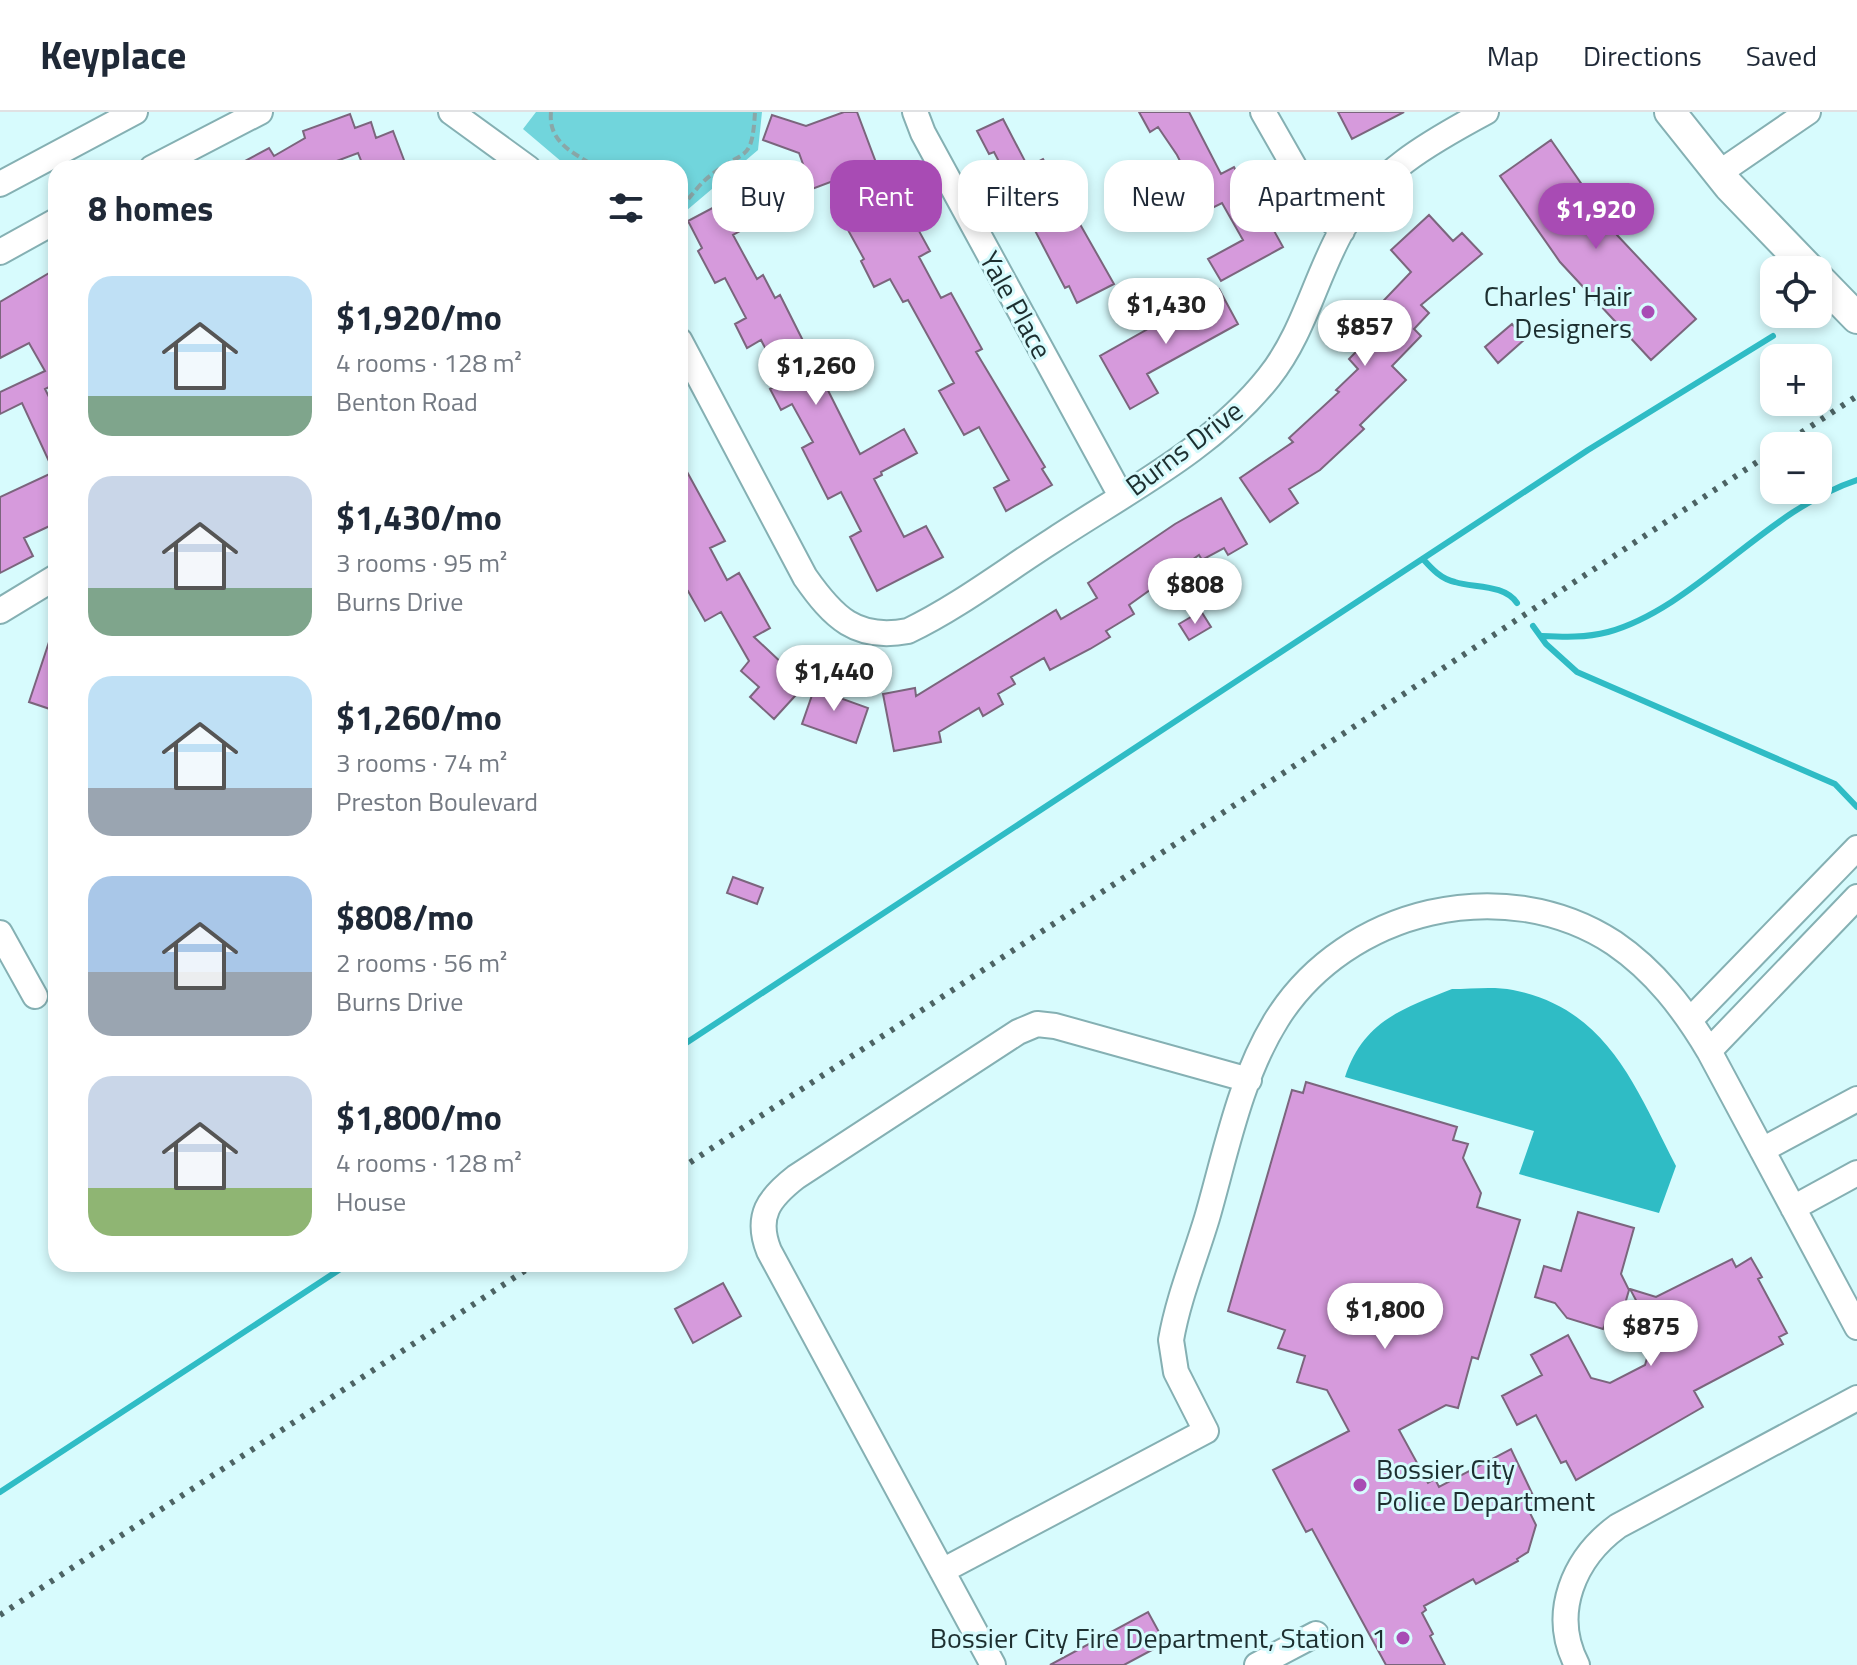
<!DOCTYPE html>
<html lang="en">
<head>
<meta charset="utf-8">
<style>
	body { margin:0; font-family:"Titillium Web",sans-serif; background:#f2f2f3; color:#1f2937; height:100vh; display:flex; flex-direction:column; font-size:30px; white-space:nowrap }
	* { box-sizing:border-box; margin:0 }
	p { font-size:26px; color:#747a83 }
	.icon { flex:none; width:44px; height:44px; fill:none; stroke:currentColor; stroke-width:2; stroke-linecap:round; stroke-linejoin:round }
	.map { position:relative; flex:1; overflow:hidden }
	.drawer { position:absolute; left:48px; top:48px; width:640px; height:1112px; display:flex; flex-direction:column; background:#fff; border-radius:24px; box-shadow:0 4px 12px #0003 }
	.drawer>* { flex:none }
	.banner { position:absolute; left:712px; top:48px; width:760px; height:72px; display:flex; gap:16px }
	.fabs { position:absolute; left:1760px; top:144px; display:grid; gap:16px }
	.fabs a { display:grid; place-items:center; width:72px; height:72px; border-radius:16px; background:#fff; box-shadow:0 4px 12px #0003; font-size:40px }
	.price { position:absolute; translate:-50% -68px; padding:0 18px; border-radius:28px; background:#fff; color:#222; font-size:26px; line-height:52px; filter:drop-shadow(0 2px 4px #0008) }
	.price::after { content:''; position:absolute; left:50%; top:48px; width:24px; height:18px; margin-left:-12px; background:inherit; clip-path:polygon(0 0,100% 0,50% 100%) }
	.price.current { background:#a84bb4; color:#fff }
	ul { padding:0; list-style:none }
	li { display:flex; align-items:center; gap:24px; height:200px; padding:0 40px }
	li span { display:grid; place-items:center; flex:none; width:224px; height:160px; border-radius:24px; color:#555 }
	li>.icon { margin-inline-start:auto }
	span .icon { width:96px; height:96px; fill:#fffc; stroke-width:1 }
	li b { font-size:34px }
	h2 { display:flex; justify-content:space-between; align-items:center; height:96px; padding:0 40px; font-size:34px }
	.pill { padding:0 28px; border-radius:24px; background:#fff; box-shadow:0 4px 12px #0003; font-size:28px; line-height:72px }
	.pill.current { background:#a84bb4; color:#fff }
	header { display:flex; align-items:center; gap:48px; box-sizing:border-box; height:112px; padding:0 40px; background:#fff; border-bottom:2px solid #e0e1e3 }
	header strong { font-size:38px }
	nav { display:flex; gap:44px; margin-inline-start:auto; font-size:28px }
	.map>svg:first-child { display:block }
</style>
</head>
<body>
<header>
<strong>Keyplace</strong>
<nav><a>Map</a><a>Directions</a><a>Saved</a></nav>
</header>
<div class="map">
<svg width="1857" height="1553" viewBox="0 0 1857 1553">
	<rect width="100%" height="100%" fill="#d7fbfd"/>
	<path fill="#71d5dc" d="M 536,0 L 762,0 L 758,38 L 680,104 L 680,56 L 569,56 L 523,17 Z"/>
	<path fill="#2fbcc5" d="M 1452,877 C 1471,877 1494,874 1513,878 C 1609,897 1636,977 1676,1054 L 1659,1101 L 1519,1062 L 1534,1019 L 1345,965 C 1363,910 1401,897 1452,877 Z"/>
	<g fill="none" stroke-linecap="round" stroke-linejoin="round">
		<path stroke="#2fbcc5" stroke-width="6" d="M 1423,447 C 1432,457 1441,467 1455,470 C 1474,476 1504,472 1517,491
			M 1533,514 L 1546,532 L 1577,560 L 1835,672 L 1857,695
			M 1541,524 C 1564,525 1585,526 1608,520 C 1695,496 1766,398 1857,368
			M 680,935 L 1588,338 L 1773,224
			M 0,1380 L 348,1152"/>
	</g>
	<path fill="#d69adc" stroke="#7b657d" stroke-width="2" d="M 844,0 L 857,0 L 880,61 L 896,91 L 902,88 L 930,139 L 919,145 L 941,186 L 951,181 L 982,237 L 976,240 L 1045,355 L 1042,357 L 1052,373 L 1006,399 L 994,376 L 1009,368 L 979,315 L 964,323 L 939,279 L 954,271 L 908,188 L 903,190 L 890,167 L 874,175 L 861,149 L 864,147 L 843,109 L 859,100 L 841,66 L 812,77 L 799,41 L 763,28 L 772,3 L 806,14 Z
		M 1139,0 L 1189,0 L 1221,62 L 1234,55 L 1253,91 L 1257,88 L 1283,135 L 1221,169 L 1208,147 L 1243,128 L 1222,91 L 1196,104 L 1183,78 L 1192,73 L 1177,43 L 1158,15 L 1150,20 Z
		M 1338,0 L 1404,0 L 1352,27 Z
		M 350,2 L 355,16 L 371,10 L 376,26 L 393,19 L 407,56 L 364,56 L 358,41 L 318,56 L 232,56 L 269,36 L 274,44 L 305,26 L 303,19 Z
		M 1003,7 L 1028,55 L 1043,47 L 1114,172 L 1077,191 L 1069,174 L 1065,176 L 994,40 L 989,42 L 977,19 Z
		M 1551,28 L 1617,123 L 1696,207 L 1651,248 L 1560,150 L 1500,64 Z
		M 733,85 L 749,114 L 733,123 L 757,167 L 763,163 L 775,186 L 780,183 L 860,342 L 904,317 L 917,341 L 881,360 L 882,363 L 874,367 L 904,425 L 926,414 L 943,445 L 877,479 L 850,425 L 861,419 L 841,380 L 828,387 L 802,336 L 813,330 L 792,292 L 781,298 L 770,277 L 783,270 L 761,228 L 747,236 L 735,212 L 746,206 L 725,166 L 715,171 L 698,139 L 702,136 L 688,109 Z
		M 1429,103 L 1453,129 L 1462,121 L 1482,142 L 1421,193 L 1429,201 L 1414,217 L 1421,224 L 1392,254 L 1406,268 L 1360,313 L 1364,317 L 1320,358 L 1289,377 L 1298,391 L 1270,410 L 1240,366 L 1293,330 L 1289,326 L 1339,280 L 1336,278 L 1358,257 L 1349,247 L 1378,217 L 1367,206 L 1411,160 L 1391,138 Z
		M 56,157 L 56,279 L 53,273 L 45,277 L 56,299 L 56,411 L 24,426 L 33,444 L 0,461 L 0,385 L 54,360 L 22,291 L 0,302 L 0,280 L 45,259 L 29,231 L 0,246 L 0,190 Z
		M 1219,177 L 1238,212 L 1147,262 L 1158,281 L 1130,297 L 1100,244 Z
		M 1512,212 L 1525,227 L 1498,251 L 1485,235 Z
		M 680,347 L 725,429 L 710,436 L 727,468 L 739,461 L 770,516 L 754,525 L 785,554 L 794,544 L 815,562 L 774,607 L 750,585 L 759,575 L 741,559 L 749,549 L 721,500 L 705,509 L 688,479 L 680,483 Z
		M 1221,386 L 1247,432 L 1228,443 L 1224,436 L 1202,448 L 1199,443 L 1129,493 L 1134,502 L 1106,519 L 1110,525 L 1090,537 L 1050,558 L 1044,546 L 1011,565 L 1015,572 L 998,582 L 1003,592 L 983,604 L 979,596 L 939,620 L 941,630 L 894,639 L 883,582 L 915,576 L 916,584 L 1056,498 L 1061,507 L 1097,486 L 1088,471 L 1175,412 Z
		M 1201,499 L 1211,515 L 1189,528 L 1179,512 Z
		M 53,518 L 56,518 L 56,599 L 29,590 Z
		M 818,566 L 841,574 L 837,585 L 868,596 L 856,631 L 802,612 Z
		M 733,765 L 763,776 L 757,792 L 727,781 Z
		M 1306,970 L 1457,1015 L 1453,1028 L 1468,1032 L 1463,1046 L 1481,1081 L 1477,1095 L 1520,1108 L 1478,1247 L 1472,1245 L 1458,1296 L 1446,1293 L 1399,1318 L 1428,1371 L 1435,1367 L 1439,1375 L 1511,1337 L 1539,1396 L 1530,1401 L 1536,1413 L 1528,1440 L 1517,1447 L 1518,1449 L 1476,1472 L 1473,1467 L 1424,1494 L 1426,1498 L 1422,1501 L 1433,1522 L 1430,1524 L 1445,1553 L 1386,1553 L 1312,1417 L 1306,1420 L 1273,1358 L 1349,1319 L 1327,1278 L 1297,1270 L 1305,1244 L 1278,1236 L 1285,1218 L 1228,1199 L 1292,978 L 1303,981 Z
		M 1578,1100 L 1634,1116 L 1621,1162 L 1629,1178 L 1618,1216 L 1605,1212 L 1603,1217 L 1567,1206 L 1555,1191 L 1535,1185 L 1544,1154 L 1561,1159 Z
		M 1751,1146 L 1762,1165 L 1758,1167 L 1787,1221 L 1779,1225 L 1783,1232 L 1694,1279 L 1703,1295 L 1576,1368 L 1566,1349 L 1561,1351 L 1536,1303 L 1517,1313 L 1502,1284 L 1542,1263 L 1531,1243 L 1568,1223 L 1591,1266 L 1610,1271 L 1645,1253 L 1654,1222 L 1630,1177 L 1656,1185 L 1732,1147 L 1736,1155 Z
		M 723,1171 L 741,1204 L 693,1231 L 675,1197 Z
		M 1148,1500 L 1165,1531 L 1124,1553 L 1050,1553 Z"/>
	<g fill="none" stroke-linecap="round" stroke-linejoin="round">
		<g stroke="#85b0b3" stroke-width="28">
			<path id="minor" d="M 451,0 L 528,56
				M 915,0 L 923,21 L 1121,384
				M 1263,0 L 1316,93 L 1342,119
				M 152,56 L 260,0
				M 1719,61 L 1808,0
				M 0,72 L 135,0
				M 0,140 L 56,109
				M 680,229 L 805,465 C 833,505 856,529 908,519 C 958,495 1005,459 1052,429 C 1126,380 1213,336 1269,265 C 1304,221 1315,166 1342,118 C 1375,61 1430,30 1486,0
				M 0,499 L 56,465
				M 0,821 L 35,884
				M 1690,908 L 1857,736
				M 1709,939 L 1857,785
				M 1762,1038 L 1857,987
				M 1793,1096 L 1857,1061
				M 942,1459 L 1206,1319 L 1176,1260 L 1171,1228 C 1178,1187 1195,1146 1207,1106 C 1226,1040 1240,966 1277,907 C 1346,797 1504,759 1614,831 C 1655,859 1684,897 1709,939 L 1857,1215
				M 993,1553 L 769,1139 C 755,1104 769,1086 796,1065 L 1018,920 L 1037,912 L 1055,914 L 1249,968
				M 1257,1553 L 1316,1522
				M 1577,1553 C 1550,1501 1574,1446 1618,1414 L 1857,1286"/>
		</g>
		<g stroke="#85b0b3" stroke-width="34">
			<path id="major" d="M 1670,0 L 1729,74 L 1810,158
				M 1818,166 L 1857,206"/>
		</g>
		<path stroke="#8aa7a8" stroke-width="4" stroke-dasharray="8 4" stroke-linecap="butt" d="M 551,0 C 548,31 574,41 598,56
			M 680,96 C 691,85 699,72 711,63 C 745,36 752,52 755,0"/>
		<use href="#minor" stroke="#fff" stroke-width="24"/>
		<use href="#major" stroke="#fff" stroke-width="30"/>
		<path stroke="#4c6364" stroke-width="6" stroke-dasharray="4 8" stroke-linecap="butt" d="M 1781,334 L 1857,284
			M 680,1057 L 1774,339
			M 0,1503 L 535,1152"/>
	</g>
	<g fill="#a84bb4" stroke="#d7fbfd" stroke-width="3">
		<circle cx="1648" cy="200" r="8"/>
		<circle cx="1360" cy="1373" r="8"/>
		<circle cx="1403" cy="1526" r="8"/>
	</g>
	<g text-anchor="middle" stroke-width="6" stroke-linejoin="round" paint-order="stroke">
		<g font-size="28" fill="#1d2f30" stroke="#d7fbfd" text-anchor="end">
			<text x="1632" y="194">Charles' Hair<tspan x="1632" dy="32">Designers</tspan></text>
			<text x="1376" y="1367" text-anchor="start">Bossier City<tspan x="1376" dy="32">Police Department</tspan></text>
			<text x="1387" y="1536">Bossier City Fire Department, Station 1</text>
		</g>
		<g font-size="28" fill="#1d2f30" stroke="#d7fbfd">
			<text transform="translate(1016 193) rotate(61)" y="10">Yale Place</text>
			<text transform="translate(1184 336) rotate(-37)" y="10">Burns Drive</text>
		</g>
	</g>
</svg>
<div class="fabs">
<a><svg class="icon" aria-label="locate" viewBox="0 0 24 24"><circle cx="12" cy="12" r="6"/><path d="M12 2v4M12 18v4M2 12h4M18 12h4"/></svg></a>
<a>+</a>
<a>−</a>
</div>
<b class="price current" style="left:1596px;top:139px">$1,920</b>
<b class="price" style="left:1166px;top:234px">$1,430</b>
<b class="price" style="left:1365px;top:256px">$857</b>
<b class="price" style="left:816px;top:295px">$1,260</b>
<b class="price" style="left:1195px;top:514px">$808</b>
<b class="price" style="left:834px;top:601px">$1,440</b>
<b class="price" style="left:1385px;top:1239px">$1,800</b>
<b class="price" style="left:1651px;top:1256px">$875</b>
<div class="banner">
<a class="pill">Buy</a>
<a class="pill current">Rent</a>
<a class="pill">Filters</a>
<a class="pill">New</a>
<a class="pill">Apartment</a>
</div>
<section class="drawer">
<h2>8 homes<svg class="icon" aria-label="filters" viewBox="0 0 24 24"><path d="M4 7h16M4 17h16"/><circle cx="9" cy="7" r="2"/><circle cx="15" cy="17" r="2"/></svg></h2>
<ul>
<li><span style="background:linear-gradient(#bfe0f5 75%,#7fa58c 0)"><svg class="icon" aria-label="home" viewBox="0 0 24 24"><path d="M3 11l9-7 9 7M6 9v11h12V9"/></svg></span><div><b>$1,920/mo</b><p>4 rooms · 128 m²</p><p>Benton Road</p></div></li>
<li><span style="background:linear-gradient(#c9d6e8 70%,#7fa58c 0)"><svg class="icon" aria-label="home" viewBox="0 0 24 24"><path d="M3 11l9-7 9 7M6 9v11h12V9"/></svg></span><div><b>$1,430/mo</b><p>3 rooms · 95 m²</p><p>Burns Drive</p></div></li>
<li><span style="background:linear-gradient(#bfe0f5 70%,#9aa5b1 0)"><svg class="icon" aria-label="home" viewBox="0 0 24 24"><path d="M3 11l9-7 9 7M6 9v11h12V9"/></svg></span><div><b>$1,260/mo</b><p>3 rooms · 74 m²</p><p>Preston Boulevard</p></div></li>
<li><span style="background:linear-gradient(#a9c7e8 60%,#9aa5b1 0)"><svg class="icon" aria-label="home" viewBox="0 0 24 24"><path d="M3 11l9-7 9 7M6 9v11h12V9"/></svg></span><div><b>$808/mo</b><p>2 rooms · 56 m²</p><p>Burns Drive</p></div></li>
<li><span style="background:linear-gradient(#c9d6e8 70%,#8fb573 0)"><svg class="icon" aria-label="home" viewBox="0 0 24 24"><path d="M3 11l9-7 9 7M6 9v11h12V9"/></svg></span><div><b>$1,800/mo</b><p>4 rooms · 128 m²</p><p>House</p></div></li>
</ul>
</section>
</div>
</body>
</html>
